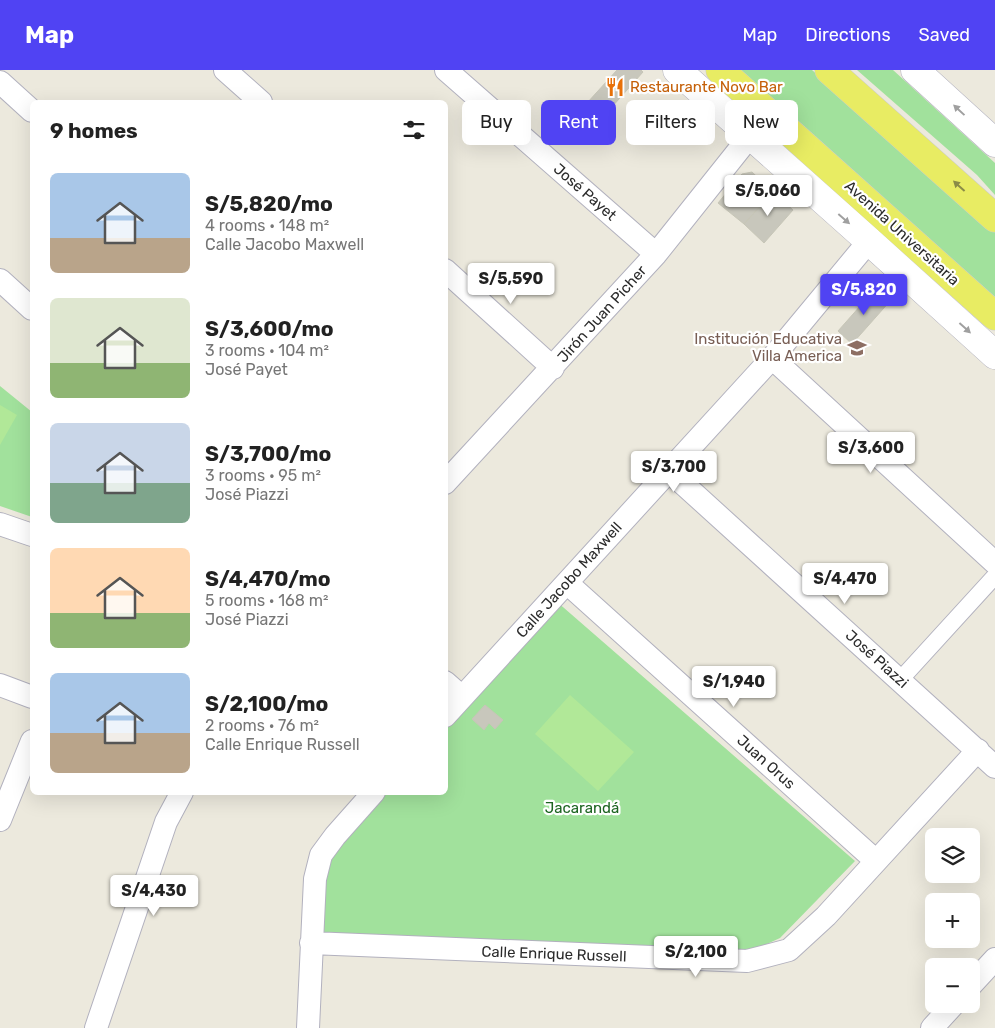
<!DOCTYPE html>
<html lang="en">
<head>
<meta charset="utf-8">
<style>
	body { margin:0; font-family:Rubik,sans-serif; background:#f2f2f2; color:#222; height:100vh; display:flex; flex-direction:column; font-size:19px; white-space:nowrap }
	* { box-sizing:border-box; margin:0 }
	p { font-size:16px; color:#767676 }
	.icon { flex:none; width:28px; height:28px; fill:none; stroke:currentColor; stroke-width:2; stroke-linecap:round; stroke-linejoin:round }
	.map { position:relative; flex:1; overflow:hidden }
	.details { position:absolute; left:30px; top:30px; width:418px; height:695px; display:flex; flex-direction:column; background:#fff; border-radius:8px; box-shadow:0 5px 20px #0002 }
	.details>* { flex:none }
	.hud { position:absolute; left:462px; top:30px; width:458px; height:45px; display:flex; gap:10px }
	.controls { position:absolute; left:925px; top:758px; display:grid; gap:10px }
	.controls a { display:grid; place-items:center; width:55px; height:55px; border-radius:8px; background:#fff; box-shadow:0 5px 20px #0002; font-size:25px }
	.price { position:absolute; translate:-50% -42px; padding:0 11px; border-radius:5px; background:#fff; color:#222; font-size:16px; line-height:32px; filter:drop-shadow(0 1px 2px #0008) }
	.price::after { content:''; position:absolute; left:50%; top:30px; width:15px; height:11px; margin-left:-8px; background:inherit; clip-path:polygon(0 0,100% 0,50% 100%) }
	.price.active { background:#5043f3; color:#fff }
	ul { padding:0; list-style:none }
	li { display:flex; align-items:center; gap:15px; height:125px; padding:0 20px }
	li span { display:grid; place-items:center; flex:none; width:140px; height:100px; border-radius:8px; color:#555 }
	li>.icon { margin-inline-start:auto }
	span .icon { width:60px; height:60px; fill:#fffc; stroke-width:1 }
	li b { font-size:21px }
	h2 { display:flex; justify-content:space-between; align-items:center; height:60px; padding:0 20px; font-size:21px }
	.chip { padding:0 18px; border-radius:8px; background:#fff; box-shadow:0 5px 20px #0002; font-size:18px; line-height:45px }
	.chip.active { background:#5043f3; color:#fff }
	header { display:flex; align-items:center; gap:30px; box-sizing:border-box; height:70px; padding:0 25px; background:#5043f3; color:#fff }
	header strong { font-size:24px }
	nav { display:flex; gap:28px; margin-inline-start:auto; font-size:18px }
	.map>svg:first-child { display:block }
</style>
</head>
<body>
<header>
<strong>Map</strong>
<nav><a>Map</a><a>Directions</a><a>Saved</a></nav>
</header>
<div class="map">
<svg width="995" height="958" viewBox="0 0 995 958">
	<rect width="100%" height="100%" fill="#ece9dd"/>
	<path fill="#a1e19c" d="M 739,0 L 812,0 L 995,162 L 995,230 Z
		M 857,0 L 893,0 L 995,93 L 995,125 L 977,105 Z
		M 0,316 L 32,342 L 32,447 L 0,436 Z
		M 556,531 L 855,791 L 780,868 L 752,881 L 319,867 L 319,803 L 383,723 L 445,722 L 445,654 Z"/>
	<path fill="#b1e898" d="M 0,335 L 17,345 L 0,375 Z
		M 570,625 L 634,682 L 598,721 L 535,664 Z"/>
	<path fill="#c8c7bc" stroke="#c7c6b7" d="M 617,0 L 641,0 L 643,2 L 603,47 L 587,33 Z
		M 752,102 L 773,122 L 744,154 L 718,133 L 742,104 Z
		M 773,122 L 793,140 L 764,173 L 744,154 Z
		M 877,217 L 891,230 L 852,274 L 838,261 Z
		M 485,635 L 503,650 L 495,659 L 489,653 L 484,660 L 472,649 Z"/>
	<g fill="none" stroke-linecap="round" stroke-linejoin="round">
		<g stroke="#b2b1be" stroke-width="18">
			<path id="pedestrian" d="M 900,610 L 995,506"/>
		</g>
		<g stroke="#b2b1be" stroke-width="24">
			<path id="minor" d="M 225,0 L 261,32
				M 446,0 L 656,184
				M 0,12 L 32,41
				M 445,200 L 553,298
				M 0,210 L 32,239
				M 772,288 L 995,493
				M 669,401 L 995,697
				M 445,413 L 656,184 L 750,66
				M 0,454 L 32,465
				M 567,513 L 876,791
				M 445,612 L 462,627
				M 0,615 L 32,627
				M 445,646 L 772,288 L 869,171
				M 0,750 L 32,671
				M 311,873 L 747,891 L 789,880 L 826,846 L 978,680
				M 971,915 L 995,889
				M 96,958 L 166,752 L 182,722
				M 308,958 L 315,809 L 321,785 L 335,766 L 374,722
				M 932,958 L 954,934"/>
		</g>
		<g stroke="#b2b1be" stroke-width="29">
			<path id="secondary" d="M 677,0 L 869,171 L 995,285
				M 915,0 L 995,73"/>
		</g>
		<g stroke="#ccc" stroke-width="29">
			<path id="primary" d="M 720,0 L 995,246
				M 829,0 L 995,148"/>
		</g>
		<use href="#pedestrian" stroke="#fff" stroke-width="16"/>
		<use href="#minor" stroke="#fff" stroke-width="22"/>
		<use href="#secondary" stroke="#fff" stroke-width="28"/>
		<use href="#primary" stroke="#e8ec63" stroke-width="28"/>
	</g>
	<defs><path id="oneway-solid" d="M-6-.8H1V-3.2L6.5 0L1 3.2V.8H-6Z" transform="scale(1.25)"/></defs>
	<g fill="#a0a0a0">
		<use href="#oneway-solid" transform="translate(959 40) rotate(-137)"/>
		<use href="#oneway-solid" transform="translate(844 149) rotate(41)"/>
		<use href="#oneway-solid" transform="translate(965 258) rotate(42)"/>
	</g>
	<use fill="#8a8c47" href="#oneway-solid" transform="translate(959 116) rotate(-138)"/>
	<defs>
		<g id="restaurant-bare" transform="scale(1.5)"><path d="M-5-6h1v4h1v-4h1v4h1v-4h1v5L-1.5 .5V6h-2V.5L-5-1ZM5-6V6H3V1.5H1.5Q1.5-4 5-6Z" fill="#e8710a" stroke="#fff" stroke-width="2.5" paint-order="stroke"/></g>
		<g id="school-bare" transform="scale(1.5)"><path d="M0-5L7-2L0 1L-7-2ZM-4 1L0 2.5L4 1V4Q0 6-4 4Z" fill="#8d6e63" stroke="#fff" stroke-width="2.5" paint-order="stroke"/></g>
	</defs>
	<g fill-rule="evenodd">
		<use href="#restaurant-bare" x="615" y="17"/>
		<use href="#school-bare" x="857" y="278"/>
	</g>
	<g text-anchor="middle" stroke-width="4.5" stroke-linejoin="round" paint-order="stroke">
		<g font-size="15" fill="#c56008" stroke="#fff" text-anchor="start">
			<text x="630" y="22">Restaurante Novo Bar</text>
		</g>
		<g font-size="15" fill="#2b2b2b" stroke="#fff">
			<text transform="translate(585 122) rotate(41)" y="5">José Payet</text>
			<text transform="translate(902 163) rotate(42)" y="5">Avenida Universitaria</text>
			<text transform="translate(602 244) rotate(-48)" y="5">Jirón Juan Picher</text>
			<text transform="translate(569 510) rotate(-48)" y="5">Calle Jacobo Maxwell</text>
			<text transform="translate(877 589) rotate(42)" y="5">José Piazzi</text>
			<text transform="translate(766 692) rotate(42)" y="5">Juan Orus</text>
			<text transform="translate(554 884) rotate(2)" y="5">Calle Enrique Russell</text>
		</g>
		<g font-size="15" fill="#785e54" stroke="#fff" text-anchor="end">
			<text x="842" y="274">Institución Educativa<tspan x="842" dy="17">Villa America</tspan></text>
		</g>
		<g font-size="15" fill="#1d6521" stroke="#fff">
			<text x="582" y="743">Jacarandá</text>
		</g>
	</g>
</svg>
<div class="controls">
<a><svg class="icon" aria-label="layers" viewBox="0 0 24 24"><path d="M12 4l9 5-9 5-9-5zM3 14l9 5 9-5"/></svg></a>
<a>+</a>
<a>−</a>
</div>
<b class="price" style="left:768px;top:147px">S/5,060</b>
<b class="price" style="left:511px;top:235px">S/5,590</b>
<b class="price active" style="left:864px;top:246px">S/5,820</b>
<b class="price" style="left:871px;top:404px">S/3,600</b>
<b class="price" style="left:674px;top:423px">S/3,700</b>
<b class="price" style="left:845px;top:535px">S/4,470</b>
<b class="price" style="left:734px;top:638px">S/1,940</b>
<b class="price" style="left:154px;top:847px">S/4,430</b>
<b class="price" style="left:696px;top:908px">S/2,100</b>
<div class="hud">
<a class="chip">Buy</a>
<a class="chip active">Rent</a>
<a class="chip">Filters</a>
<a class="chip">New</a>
</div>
<section class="details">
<h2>9 homes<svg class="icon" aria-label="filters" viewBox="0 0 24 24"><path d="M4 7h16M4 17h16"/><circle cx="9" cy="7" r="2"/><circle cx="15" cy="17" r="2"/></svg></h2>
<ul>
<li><span style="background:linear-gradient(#a9c7e8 65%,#b9a48a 0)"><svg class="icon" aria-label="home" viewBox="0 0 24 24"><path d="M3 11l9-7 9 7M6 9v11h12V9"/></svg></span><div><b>S/5,820/mo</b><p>4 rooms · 148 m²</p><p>Calle Jacobo Maxwell</p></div></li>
<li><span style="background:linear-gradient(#dfe7d0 65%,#8fb573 0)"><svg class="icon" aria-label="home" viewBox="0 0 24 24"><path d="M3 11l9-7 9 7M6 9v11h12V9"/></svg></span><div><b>S/3,600/mo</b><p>3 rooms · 104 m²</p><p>José Payet</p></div></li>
<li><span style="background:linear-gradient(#c9d6e8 60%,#7fa58c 0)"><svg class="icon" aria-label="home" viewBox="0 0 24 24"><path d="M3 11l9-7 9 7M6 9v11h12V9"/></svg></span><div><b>S/3,700/mo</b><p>3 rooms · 95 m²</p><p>José Piazzi</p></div></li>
<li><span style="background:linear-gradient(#ffd9b3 65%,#8fb573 0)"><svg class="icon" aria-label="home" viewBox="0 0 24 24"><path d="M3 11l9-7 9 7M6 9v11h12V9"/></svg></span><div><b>S/4,470/mo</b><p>5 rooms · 168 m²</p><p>José Piazzi</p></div></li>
<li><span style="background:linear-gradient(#a9c7e8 60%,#b9a48a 0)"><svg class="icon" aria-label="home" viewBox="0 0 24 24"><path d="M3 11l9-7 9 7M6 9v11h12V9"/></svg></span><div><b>S/2,100/mo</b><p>2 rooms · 76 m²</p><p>Calle Enrique Russell</p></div></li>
</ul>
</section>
</div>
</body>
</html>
